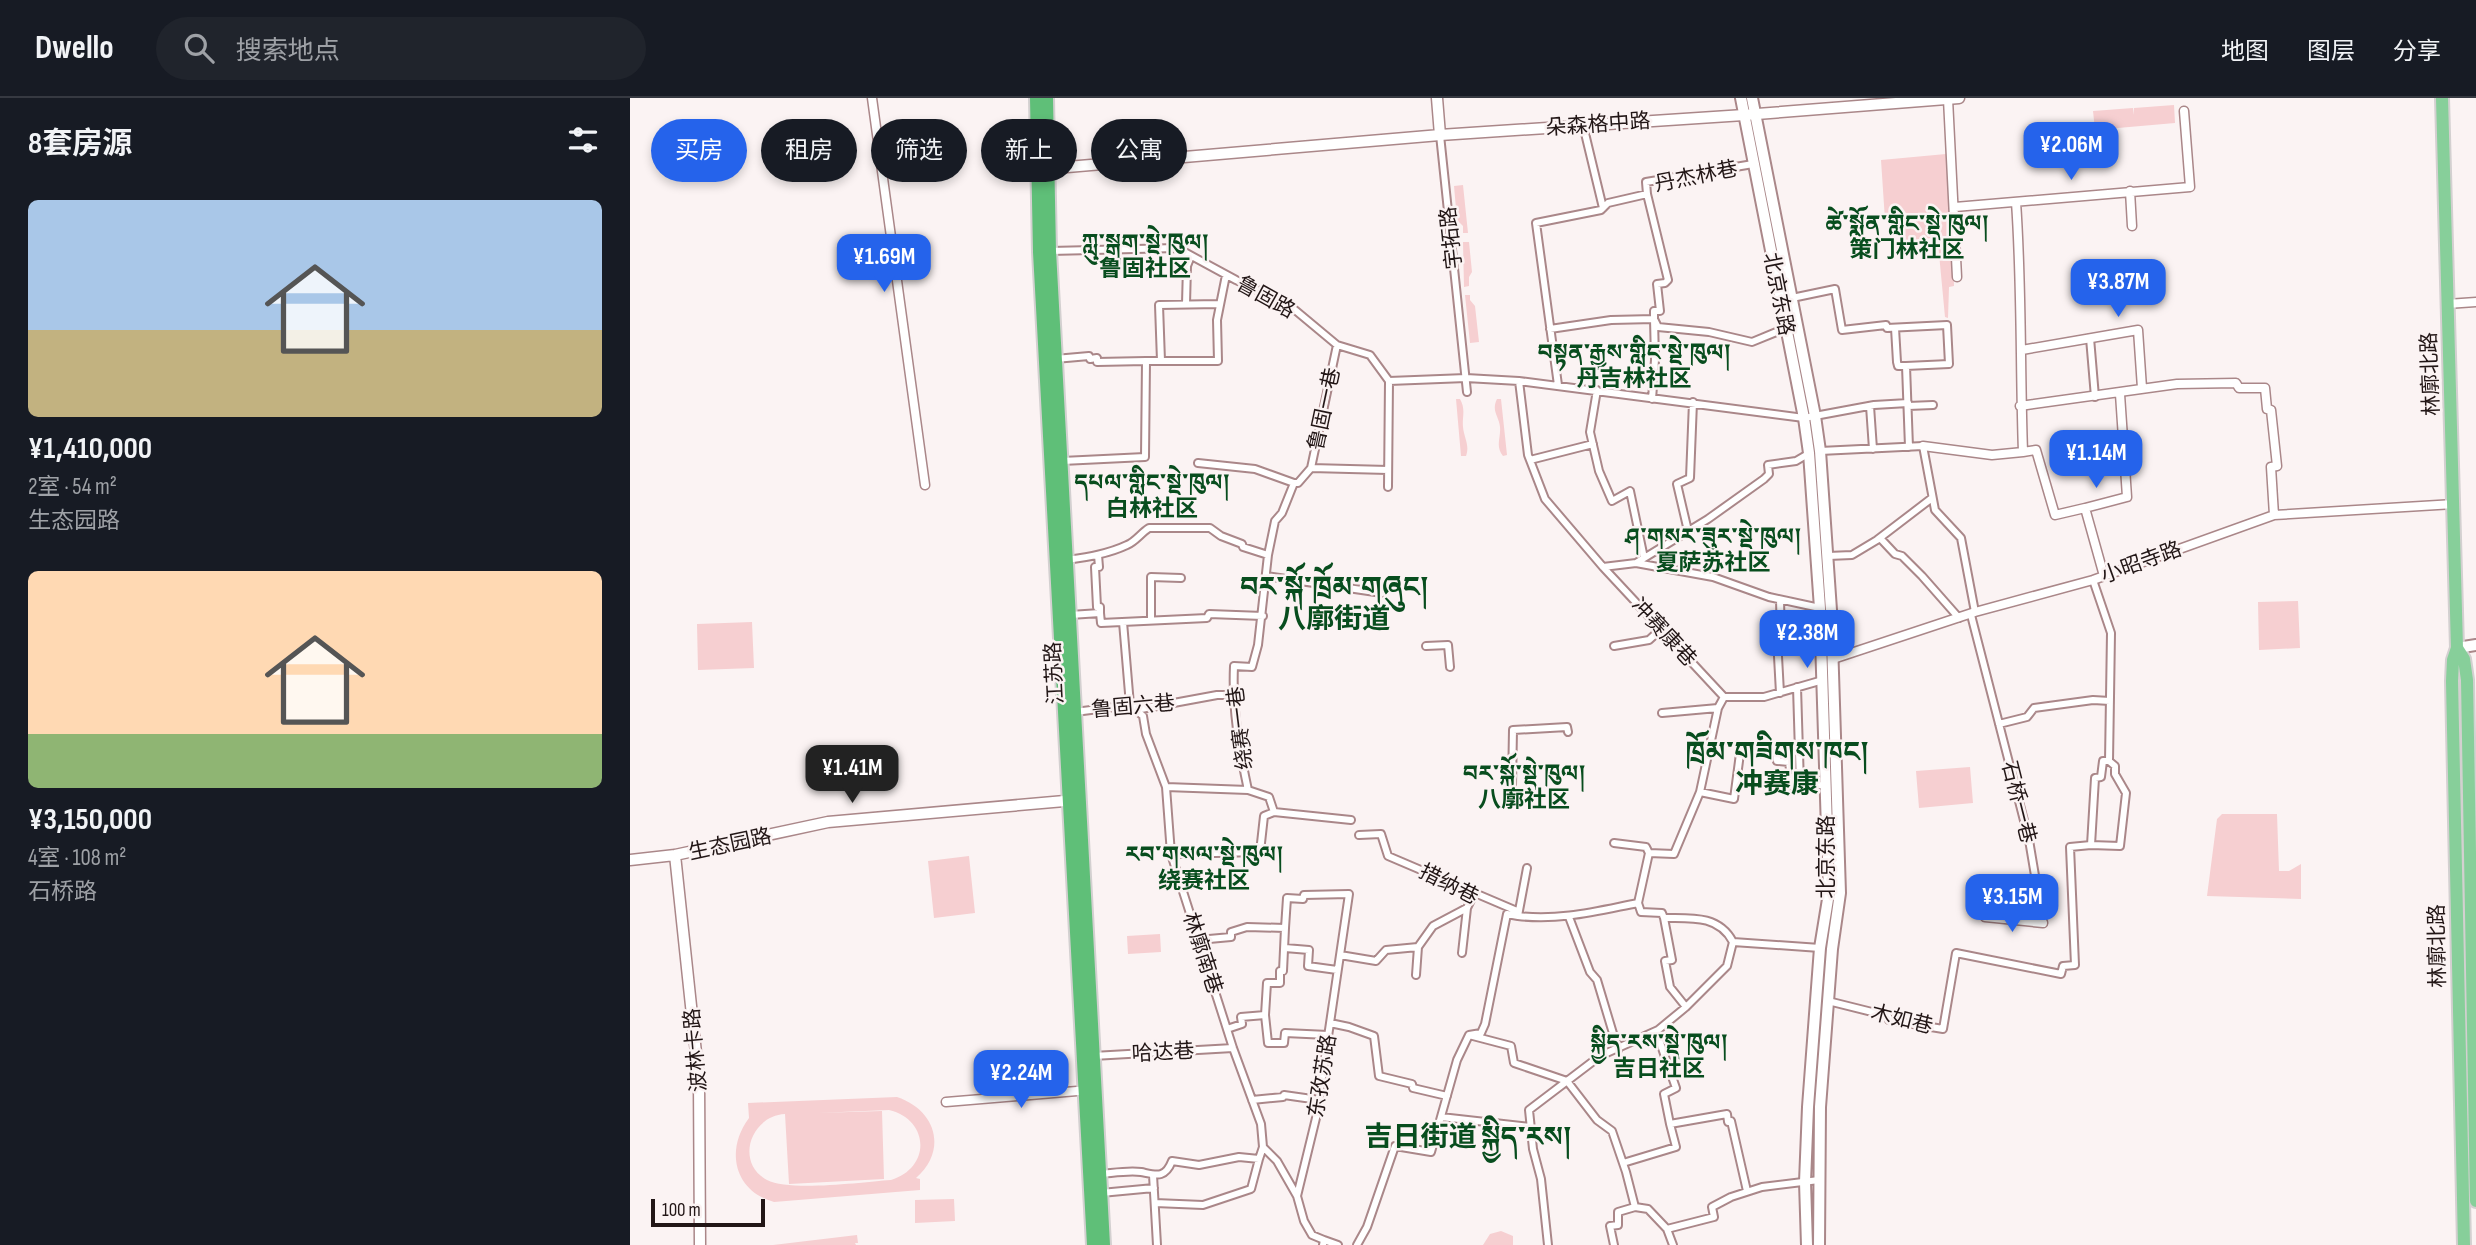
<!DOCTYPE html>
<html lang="zh">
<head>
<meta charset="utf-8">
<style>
	body { margin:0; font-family:"Sofia Sans Condensed","Noto Sans SC","Noto Serif Tibetan",sans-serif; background:#20242c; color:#f1f3f6; height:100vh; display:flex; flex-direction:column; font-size:26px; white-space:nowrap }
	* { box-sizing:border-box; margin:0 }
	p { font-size:23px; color:#9ea1a6 }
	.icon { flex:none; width:38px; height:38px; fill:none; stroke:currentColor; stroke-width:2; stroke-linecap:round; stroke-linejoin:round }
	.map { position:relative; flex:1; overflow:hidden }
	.panel { display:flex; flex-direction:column; background:#171b24; width:630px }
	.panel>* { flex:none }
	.top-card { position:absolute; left:21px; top:21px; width:665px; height:63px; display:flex; gap:14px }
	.scale { position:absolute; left:21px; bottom:18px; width:114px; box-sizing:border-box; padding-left:7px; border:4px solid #221616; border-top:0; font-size:19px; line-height:24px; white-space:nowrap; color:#221616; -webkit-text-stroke:5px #fbf3f3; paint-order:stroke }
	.price { position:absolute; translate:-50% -60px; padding:0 16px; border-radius:14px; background:#2563eb; color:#fff; font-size:23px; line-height:46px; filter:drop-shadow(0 2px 4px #0008) }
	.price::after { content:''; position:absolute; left:50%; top:42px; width:21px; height:16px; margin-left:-10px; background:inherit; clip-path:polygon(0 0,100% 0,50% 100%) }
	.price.selected { background:#222; color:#fff }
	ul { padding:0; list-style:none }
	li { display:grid; align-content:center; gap:14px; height:371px; padding:0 28px }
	li span { display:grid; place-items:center; height:217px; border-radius:10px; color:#555 }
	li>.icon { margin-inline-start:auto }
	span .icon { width:126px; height:126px; fill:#fffc; stroke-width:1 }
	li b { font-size:30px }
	h2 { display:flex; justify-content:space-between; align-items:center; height:84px; padding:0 28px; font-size:30px }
	.chip { padding:0 24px; border-radius:32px; background:#171b24; box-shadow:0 4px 10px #0003; font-size:24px; line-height:63px }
	.chip.selected { background:#2563eb; color:#fff }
	header { display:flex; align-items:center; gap:42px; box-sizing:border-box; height:98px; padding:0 35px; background:#171b24; border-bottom:2px solid #363941 }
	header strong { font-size:33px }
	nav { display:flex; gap:38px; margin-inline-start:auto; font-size:24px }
	.search { width:490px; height:63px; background:#20242c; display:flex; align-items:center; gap:18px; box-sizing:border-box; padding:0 24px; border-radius:38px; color:#9ea1a6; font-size:26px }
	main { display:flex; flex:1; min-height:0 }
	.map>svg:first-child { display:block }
</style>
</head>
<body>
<header>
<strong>Dwello</strong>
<div class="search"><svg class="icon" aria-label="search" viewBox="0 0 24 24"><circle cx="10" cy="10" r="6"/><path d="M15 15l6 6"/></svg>搜索地点</div>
<nav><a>地图</a><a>图层</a><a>分享</a></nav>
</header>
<main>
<section class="panel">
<h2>8套房源<svg class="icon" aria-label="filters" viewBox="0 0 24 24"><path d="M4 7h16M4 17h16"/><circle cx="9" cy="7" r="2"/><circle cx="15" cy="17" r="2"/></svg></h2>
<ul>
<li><span style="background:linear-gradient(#a9c7e8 60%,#c2b280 0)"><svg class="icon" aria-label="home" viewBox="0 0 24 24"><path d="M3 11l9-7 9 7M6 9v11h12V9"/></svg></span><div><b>¥1,410,000</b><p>2室 · 54 m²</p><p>生态园路</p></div></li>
<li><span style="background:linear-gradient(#ffd9b3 75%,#8fb573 0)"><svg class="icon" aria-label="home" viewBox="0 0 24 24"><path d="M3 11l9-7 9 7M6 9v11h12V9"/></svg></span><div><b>¥3,150,000</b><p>4室 · 108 m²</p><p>石桥路</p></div></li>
</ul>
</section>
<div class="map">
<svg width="1846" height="1147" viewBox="0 0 1846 1147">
	<rect width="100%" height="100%" fill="#fbf3f3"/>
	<path fill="#f6cfd1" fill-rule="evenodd" d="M 1544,7 L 1545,25 L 1465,32 L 1463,13 L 1503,10 L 1504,17 L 1504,10 Z
		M 1316,56 L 1320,105 L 1318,106 L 1319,114 L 1322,114 L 1324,188 L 1319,189 L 1318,220 L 1315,219 L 1308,145 L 1302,145 L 1302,140 L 1272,143 L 1271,128 L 1265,121 L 1255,122 L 1251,62 Z
		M 833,87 L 838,135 L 833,135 L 833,128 L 827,122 L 824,88 Z
		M 833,144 L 839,144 L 842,174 L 839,179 L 839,188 L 834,189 Z
		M 835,197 L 840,197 L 840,202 L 845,208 L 849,244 L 840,245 Z
		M 826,301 L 830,301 C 836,312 832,318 833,329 C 834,340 840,347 836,358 L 831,358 Z
		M 867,301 L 871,301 L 877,357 L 873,358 C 865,348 871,340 870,329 C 869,318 861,313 867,301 Z
		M 1668,503 L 1670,550 L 1629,552 L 1628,504 Z
		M 122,524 L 124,570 L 68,572 L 67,526 Z
		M 1340,669 L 1343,705 L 1289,710 L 1286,673 Z
		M 1592,716 L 1647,716 L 1649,773 L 1659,773 L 1671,766 L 1671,801 L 1577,798 L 1587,721 Z
		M 339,758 L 345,815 L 304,820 L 298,763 Z
		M 530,836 L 531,854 L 498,856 L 497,838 Z
		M 267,999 C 306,1012 318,1052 286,1080 L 290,1081 L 290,1092 L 144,1104 C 104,1093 95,1052 119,1020 L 118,1005 ZM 259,1012 C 300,1022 301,1070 261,1082 C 232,1084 160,1094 137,1082 C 105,1065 120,1018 155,1016 L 159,1086 L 254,1081 L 252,1013 L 187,1015 Z
		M 324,1101 L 325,1123 L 285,1125 L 285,1102 Z
		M 871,1133 L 883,1138 L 883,1147 L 853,1147 L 860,1136 Z
		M 227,1137 L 228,1145 L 225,1145 L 226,1147 L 143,1147 Z"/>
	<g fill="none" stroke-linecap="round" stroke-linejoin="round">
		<g stroke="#aa8789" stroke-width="10">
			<path id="pedestrian" d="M 953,27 L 973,110
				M 810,37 L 837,294
				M 420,153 L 547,150 L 606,182 L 659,207 L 707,247 L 740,257 L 759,283
				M 1162,200 L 1205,191 L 1212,232 L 1256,227 L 1257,230 L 1317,227 L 1319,266 L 1276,268
				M 556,206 L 557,168 L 561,158
				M 1265,230 L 1267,264 L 1268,268 L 1276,268 L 1279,349
				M 920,231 L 981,222 L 1024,221 L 1024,213 L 1030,213 L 1027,186 L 1035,185 L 1038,182 L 1017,96
				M 1460,240 L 1465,299
				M 425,261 L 459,258 L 460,261 L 467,260 L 467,264 L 516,263
				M 531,263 L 529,207 L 589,206
				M 759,283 L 836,280 L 889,283 L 1174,320 L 1244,307 L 1278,305
				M 889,283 L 898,357 L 915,401 L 973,469 L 1094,599
				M 928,287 L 906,125 L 971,112 L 978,105 L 1017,96 L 1016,84 L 1123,66
				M 967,292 L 960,334 L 969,373 L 982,403 L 1000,393 L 1014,460
				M 1022,301 L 1025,262 L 1024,221 L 1028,229 L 1079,234 L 1122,244 L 1156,230
				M 1240,308 L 1243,351
				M 1278,308 L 1303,307
				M 1190,353 L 1293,348 L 1305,412 L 1331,440 L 1345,514
				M 900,362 L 963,346
				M 432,363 L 515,359 L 516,263 L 588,263 L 587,222 L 596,177
				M 568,365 L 625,371 L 664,385
				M 681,370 L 758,372
				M 758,389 L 759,283
				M 1058,433 L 1047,386 L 1060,380 L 1063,304
				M 1250,440 L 1265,456 L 1272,458 L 1292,478 L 1329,520
				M 468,457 L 469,469 L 465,469 L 467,509 L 470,509 L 470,515
				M 1198,458 L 1222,457 L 1247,442 L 1302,400
				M 437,462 C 457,459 478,456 497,447 C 505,444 511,435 519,430 L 580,430 L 591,438 L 612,446 L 613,449 L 638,457
				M 1006,465 L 1078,421 L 1134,381 L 1139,376 L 1138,367 L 1166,363 L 1178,356
				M 973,469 L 1006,465 L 1083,479 L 1139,499 L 1190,510
				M 636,478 L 752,495
				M 440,517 L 470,515 L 471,525 L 577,520 L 579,516 L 633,518
				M 1341,517 L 1399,742 L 1413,825
				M 521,522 L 521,479 L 551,480
				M 493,524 L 500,607 L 513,618 L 516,636 L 536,689 L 541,756 L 603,950 L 631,1026 L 633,1049 L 647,1063 L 667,1098
				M 796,548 L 818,547 L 820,569
				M 984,548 L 1019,542 L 1031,531
				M 1167,589 L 1170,687
				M 1150,595 L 1147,540 L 1151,540 L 1150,502
				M 1094,599 L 1134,599 L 1193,582
				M 445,614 L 500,607 L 511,611 L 587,597 L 603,597
				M 1032,615 L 1088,610
				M 1369,626 L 1397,619 L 1404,610 L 1463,602 L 1480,603
				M 882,687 L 883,632 L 937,629 L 938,634
				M 536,689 L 618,692 L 639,699 L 644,714
				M 618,692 C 609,650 602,611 604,568 L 622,569 L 628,547 L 638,457 L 645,423 L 652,415 L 664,385 L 668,385 L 681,370 L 707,247
				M 1070,694 L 1104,701 L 1111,648 L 1147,650 L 1147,663 L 1159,664 L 1162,688 L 1196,687
				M 644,714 L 721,722
				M 729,737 L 751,736 L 758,758 L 887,813
				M 984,745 L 1016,749 L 1019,755
				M 1461,747 L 1490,748 L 1496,695 L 1485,676 L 1485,668 L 1479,663
				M 541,756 L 630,754 L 634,718 L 644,714
				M 1008,805 L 1011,814 L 1032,815 L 1034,820 C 1061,820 1089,817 1103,844
				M 888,818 C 930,823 967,813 1008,805 L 1019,755 L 1044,756 L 1070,694 L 1088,610 L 1094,599
				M 939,819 L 960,874 L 967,882 L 988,952
				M 1034,820 L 1042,862 L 1035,863 L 1040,889 L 1056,909
				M 568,842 L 601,839 L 601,834 L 617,829 L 655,830 L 657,800 L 673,801 L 674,797 L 719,796 L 686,1020 L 667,1098 L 674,1123 L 682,1137 L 694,1142 L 693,1147
				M 655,850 L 679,852 L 678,868 L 707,872
				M 832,855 L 837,810
				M 710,857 L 746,863 L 756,852 L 788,849 L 803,828 L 837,810 L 843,798
				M 786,877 L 788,849
				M 1198,903 L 1258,918 L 1259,922 L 1313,931 L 1326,855 L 1431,876 L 1433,868 L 1445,867 L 1440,749 L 1461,747 L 1465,680 L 1471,679 L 1473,663 L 1479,663 L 1481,535 L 1463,482
				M 635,917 L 638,945 L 654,945 L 655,935 L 698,937
				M 700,925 L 719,929 L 744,938 L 749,978 L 782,986 L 783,990 L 817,998
				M 597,931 L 612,926 L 611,919 L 635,917 L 637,885 L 650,885 L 650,873 L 653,873 L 655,830
				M 1026,933 L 1046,990 L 1034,996 L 1040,1026 L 1097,1016 L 1098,1024 L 1101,1023 L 1117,1093
				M 839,937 L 881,948 L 884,965 L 937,983 L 967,1022 L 982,1033 L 996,1074 L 1005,1109 L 1018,1111 L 1037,1131 L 1084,1119 L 1082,1109 L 1101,1099 L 1132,1089 L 1189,1082
				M 463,958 L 603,950
				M 622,1002 L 653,999 L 654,997 L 689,1002
				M 811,1019 L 900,1029
				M 993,1065 L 1046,1049 L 1040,1026
				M 471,1076 C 483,1075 499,1072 511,1074 C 526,1077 535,1081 542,1063 L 569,1067 L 609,1059 L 629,1061 L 633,1049
				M 523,1077 L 527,1147
				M 471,1095 L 524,1090
				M 525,1105 L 573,1107 L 621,1091 L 629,1061
				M 1037,1131 L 1043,1147
				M 694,1142 L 708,1147
				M 727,1147 L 737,1129 L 765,1048 L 801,1054 L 827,962 L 839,937 L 851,935 L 855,926 L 877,816 L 888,818 L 897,770
				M 918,1147 L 911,1081 L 903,1051 L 899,1012 L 970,958 L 1028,932 L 1056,909 L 1097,868 L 1103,844 L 1190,850
				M 984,1147 L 980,1128 L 988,1127 L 988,1114 L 1005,1109"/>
		</g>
		<g stroke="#aa8789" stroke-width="11">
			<path id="minor" d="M 242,0 L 295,387
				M 1318,1 L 1327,179
				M 1500,93 L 1502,128
				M 1386,104 C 1392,187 1390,271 1393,354 L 1406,352 L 1425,417 L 1455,410
				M 1325,109 L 1560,89 L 1554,13
				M 1817,206 L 1846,204
				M 1392,252 L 1508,232 L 1512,290
				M 1390,308 L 1547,286 L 1606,285 L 1609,290 L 1635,290 L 1637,311 L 1641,312 L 1647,368 L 1641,369 L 1644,417
				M 1293,348 L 1362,357 L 1393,354
				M 1474,478 L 1455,410 L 1497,399 L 1490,296
				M 1203,561 L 1345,514 L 1463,482 L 1644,417 L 1824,406
				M 1355,819 L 1413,825
				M 316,1004 L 459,992"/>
		</g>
		<g stroke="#aa8789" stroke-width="13">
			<path id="tertiary" d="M 807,0 L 810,37
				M 414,71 L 810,37 L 1114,17 L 1329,0
				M 45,757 L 69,983 L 70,1147
				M 0,762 L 45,757 L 198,724 L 446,702"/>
		</g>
		<g stroke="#aa8789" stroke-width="14">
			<path id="secondary" d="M 1111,0 L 1174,320 L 1179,355 L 1190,510 L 1199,795 L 1190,850 L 1178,1009 L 1175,1084 L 1177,1147
				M 1122,0 L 1185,318 L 1190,353 L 1201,512 L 1210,795 L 1202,851 L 1190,1009 L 1189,1147
				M 1827,550 L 1846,547"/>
		</g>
		<g stroke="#d3d0d0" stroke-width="16">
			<path id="primary" d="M 1812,0 L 1827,550 L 1823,562 L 1822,583 L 1834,1147
				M 1827,550 L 1834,561 L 1837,582 L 1846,1103"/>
		</g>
		<g stroke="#d3d0d0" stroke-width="16">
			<path id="trunk" d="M 406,0 L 409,154 L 463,1147
				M 417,0 L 420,153 L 474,1147"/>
		</g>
		<use href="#pedestrian" stroke="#fff" stroke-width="6"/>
		<use href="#minor" stroke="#fff" stroke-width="8"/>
		<use href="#tertiary" stroke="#fff" stroke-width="10"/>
		<use href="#secondary" stroke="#fff" stroke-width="10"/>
		<use href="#primary" stroke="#87cf9a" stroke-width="12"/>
		<use href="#trunk" stroke="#5fbf78" stroke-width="12"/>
	</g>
	<g text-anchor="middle" stroke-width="5" stroke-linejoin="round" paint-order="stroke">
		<g font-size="21" fill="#221616" stroke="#fbf3f3">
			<text transform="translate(968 26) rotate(-4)" y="7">朵森格中路</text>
			<text transform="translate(1066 78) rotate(-11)" y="7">丹杰林巷</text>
			<text transform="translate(821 140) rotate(-96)" y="7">宇拓路</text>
			<text transform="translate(1149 196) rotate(79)" y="7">北京东路</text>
			<text transform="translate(636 199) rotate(29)" y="7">鲁固路</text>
			<text transform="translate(1800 276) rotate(-92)" y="7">林廓北路</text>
			<text transform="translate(694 311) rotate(-78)" y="7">鲁固一巷</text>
			<text transform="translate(1511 464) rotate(-20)" y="7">小昭寺路</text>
			<text transform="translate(1034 534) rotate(47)" y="7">冲赛康巷</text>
			<text transform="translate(424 575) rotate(-93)" y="7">江苏路</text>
			<text transform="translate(503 608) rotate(-5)" y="7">鲁固六巷</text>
			<text transform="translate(610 630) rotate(-97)" y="7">绕赛一巷</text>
			<text transform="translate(1389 704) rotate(76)" y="7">石桥一巷</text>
			<text transform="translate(100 746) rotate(-12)" y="7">生态园路</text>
			<text transform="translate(1196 759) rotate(-90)" y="7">北京东路</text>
			<text transform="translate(819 786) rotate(27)" y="7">措纳巷</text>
			<text transform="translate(1807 848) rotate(-91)" y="7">林廓北路</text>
			<text transform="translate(573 855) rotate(72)" y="7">林廓南巷</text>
			<text transform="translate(1272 921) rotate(14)" y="7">木如巷</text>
			<text transform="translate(65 952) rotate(-95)" y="7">波林卡路</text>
			<text transform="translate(533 954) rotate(-3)" y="7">哈达巷</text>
			<text transform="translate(692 978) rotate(-81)" y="7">东孜苏路</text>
		</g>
		<g font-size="23" font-weight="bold" fill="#084d1e" stroke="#fbf3f3">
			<text x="1277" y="133">ཚེ་སྨོན་གླིང་སྡེ་ཁུལ།<tspan x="1277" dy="26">策门林社区</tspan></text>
			<text x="515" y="152">ཀླུ་སྒུག་སྡེ་ཁུལ།<tspan x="515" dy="26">鲁固社区</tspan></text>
			<text x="1004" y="262">བསྟན་རྒྱས་གླིང་སྡེ་ཁུལ།<tspan x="1004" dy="26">丹吉林社区</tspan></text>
			<text x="522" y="392">དཔལ་གླིང་སྡེ་ཁུལ།<tspan x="522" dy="26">白林社区</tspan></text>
			<text x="1083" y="446">ཤ་གསར་ཟུར་སྡེ་ཁུལ།<tspan x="1083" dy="26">夏萨苏社区</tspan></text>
			<text x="894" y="683">བར་སྐོ་སྡེ་ཁུལ།<tspan x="894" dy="26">八廓社区</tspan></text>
			<text x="574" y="764">རབ་གསལ་སྡེ་ཁུལ།<tspan x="574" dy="26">绕赛社区</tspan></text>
			<text x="1029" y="952">སྐྱིད་རས་སྡེ་ཁུལ།<tspan x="1029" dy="26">吉日社区</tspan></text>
		</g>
		<g font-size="28" font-weight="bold" fill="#084d1e" stroke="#fbf3f3">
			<text x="704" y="498">བར་སྐོ་ཁྲོམ་གཞུང།<tspan x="704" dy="32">八廓街道</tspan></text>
			<text x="1147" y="663">ཁྲོམ་གཟིགས་ཁང།<tspan x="1147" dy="32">冲赛康</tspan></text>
			<text x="838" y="1048">吉日街道 སྐྱིད་རས།</text>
		</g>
	</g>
</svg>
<div class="scale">100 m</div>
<b class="price" style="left:1441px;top:84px">¥2.06M</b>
<b class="price" style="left:254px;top:196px">¥1.69M</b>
<b class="price" style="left:1488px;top:221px">¥3.87M</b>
<b class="price" style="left:1466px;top:392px">¥1.14M</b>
<b class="price" style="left:1177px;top:572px">¥2.38M</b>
<b class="price selected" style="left:222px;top:707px">¥1.41M</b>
<b class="price" style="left:1382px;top:836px">¥3.15M</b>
<b class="price" style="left:391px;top:1012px">¥2.24M</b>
<div class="top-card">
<a class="chip selected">买房</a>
<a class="chip">租房</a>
<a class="chip">筛选</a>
<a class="chip">新上</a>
<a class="chip">公寓</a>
</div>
</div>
</main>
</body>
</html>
